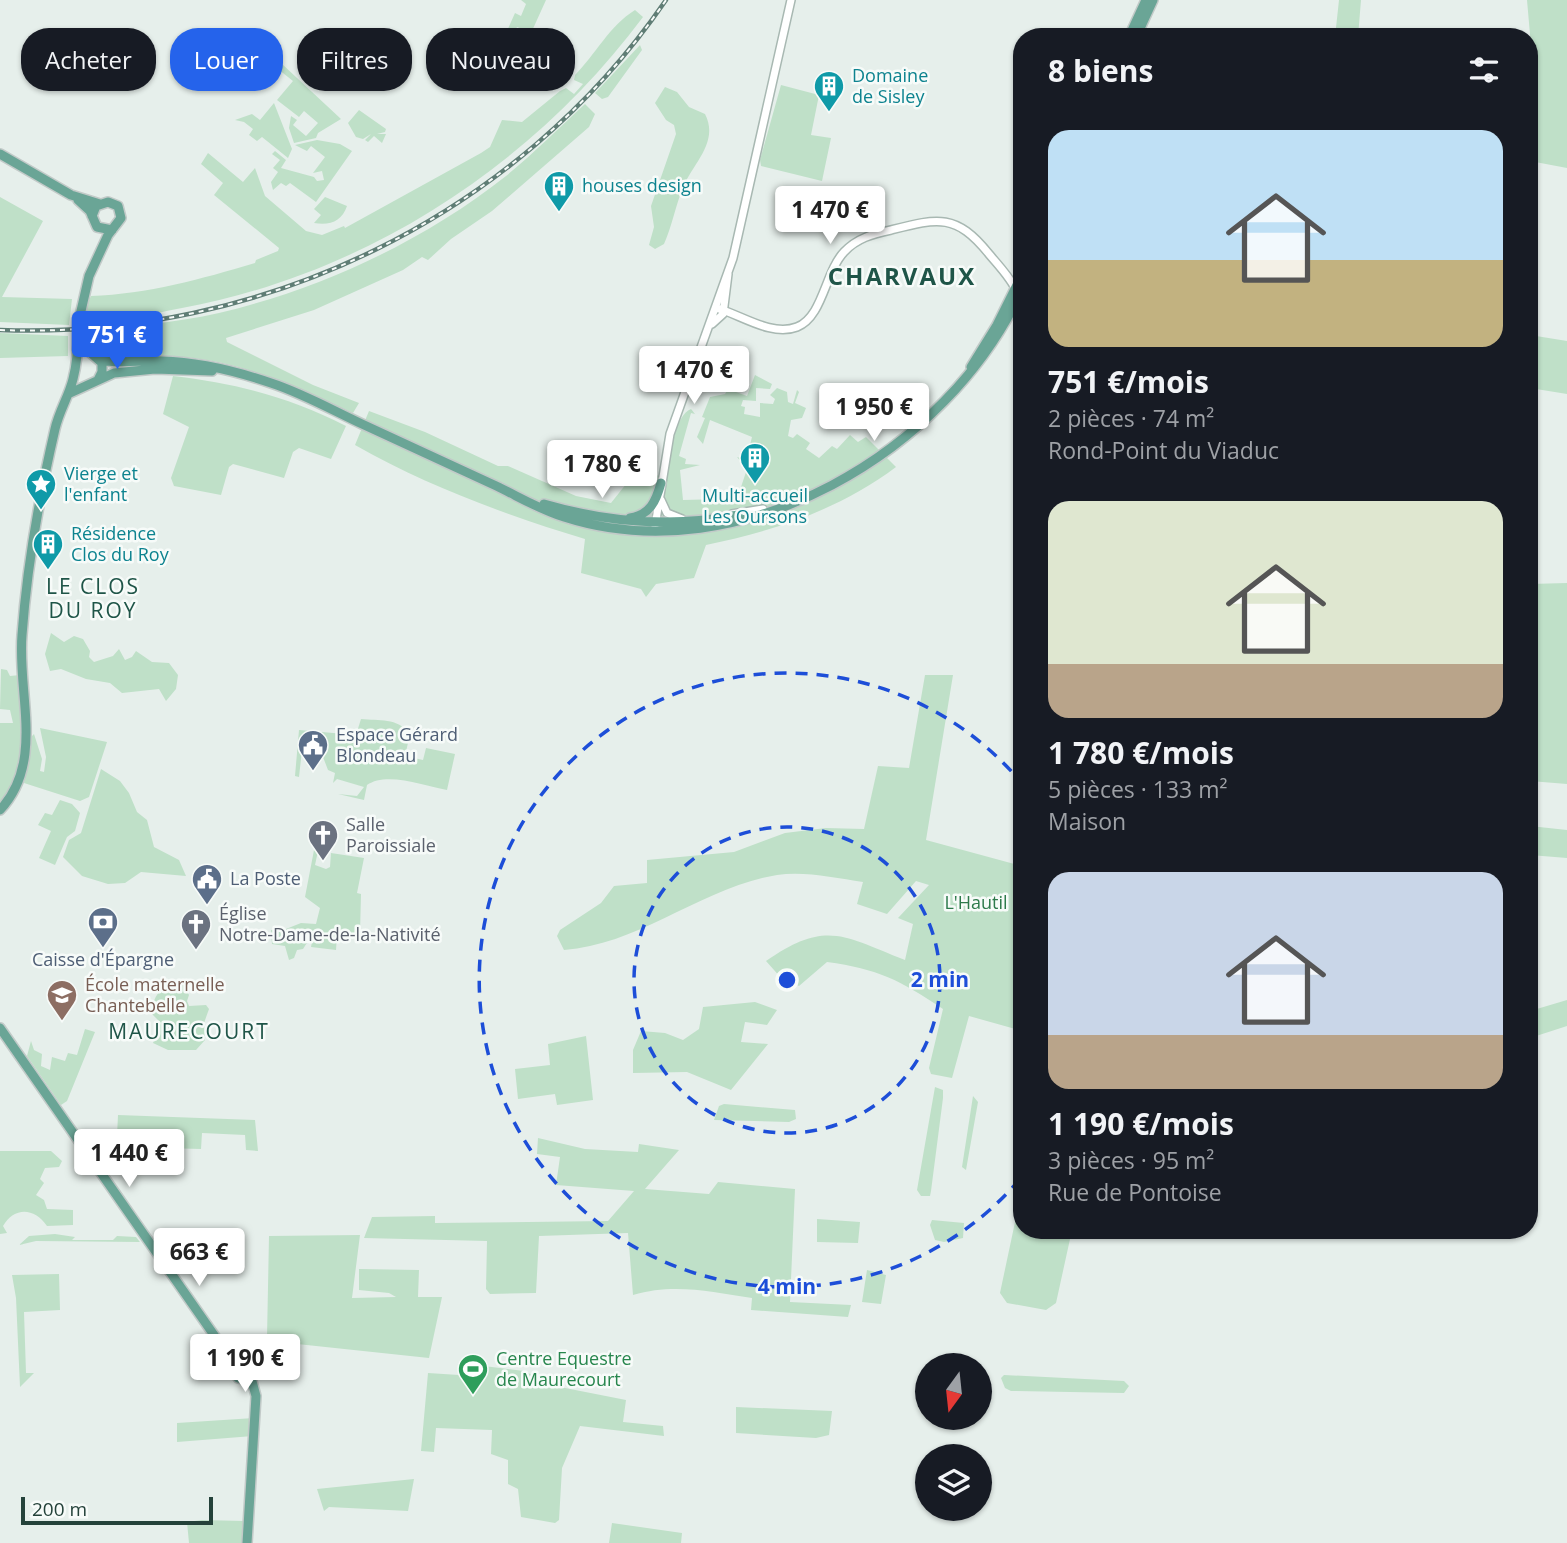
<!DOCTYPE html>
<html lang="fr">
<head>
<meta charset="utf-8">
<style>
	body { margin:0; font-family:"Open Sans",sans-serif; background:#242831; color:#f1f3f6; height:100vh; display:flex; flex-direction:column; font-size:26px; white-space:nowrap }
	* { box-sizing:border-box; margin:0 }
	p { font-size:23px; color:#9ea1a6 }
	.icon { flex:none; width:38px; height:38px; fill:none; stroke:currentColor; stroke-width:2; stroke-linecap:round; stroke-linejoin:round }
	.map { position:relative; flex:1; overflow:hidden }
	.side { position:absolute; left:1013px; top:28px; width:525px; height:1211px; display:flex; flex-direction:column; background:#171b24; border-radius:28px; box-shadow:0 2px 5px #0004 }
	.side>* { flex:none }
	.hud { position:absolute; left:21px; top:28px; width:665px; height:63px; display:flex; gap:14px }
	.needle { width:46px; rotate:195deg }
	.tools { position:absolute; left:915px; top:1353px; display:grid; gap:14px }
	.tools a { display:grid; place-items:center; width:77px; height:77px; border-radius:50%; background:#171b24; box-shadow:0 2px 5px #0004; font-size:35px }
	.scale { position:absolute; left:21px; bottom:18px; width:192px; box-sizing:border-box; padding-left:7px; border:4px solid #24423a; border-top:0; font-size:19px; line-height:24px; white-space:nowrap; color:#24423a; -webkit-text-stroke:5px #f7fbf9; paint-order:stroke }
	.price { position:absolute; translate:-50% -60px; padding:0 16px; border-radius:7px; background:#fff; color:#222; font-size:23px; line-height:46px; filter:drop-shadow(0 2px 4px #0008) }
	.price::after { content:''; position:absolute; left:50%; top:42px; width:21px; height:16px; margin-left:-10px; background:inherit; clip-path:polygon(0 0,100% 0,50% 100%) }
	.price.active { background:#2563eb; color:#fff }
	ul { padding:0; list-style:none }
	li { display:grid; align-content:center; gap:14px; height:371px; padding:0 35px }
	li span { display:grid; place-items:center; height:217px; border-radius:21px; color:#555 }
	li>.icon { margin-inline-start:auto }
	span .icon { width:126px; height:126px; fill:#fffc; stroke-width:1 }
	li b { font-size:30px }
	h2 { display:flex; justify-content:space-between; align-items:center; height:84px; padding:0 35px; font-size:30px }
	.tag { padding:0 24px; border-radius:28px; background:#171b24; box-shadow:0 2px 5px #0004; font-size:24px; line-height:63px }
	.tag.active { background:#2563eb; color:#fff }
	.map>svg:first-child { display:block }
</style>
</head>
<body>
<div class="map">
<svg width="1567" height="1543" viewBox="0 0 1567 1543">
	<rect width="100%" height="100%" fill="#e6efeb"/>
	<path fill="#bfe0c8" d="M 521,0 L 546,0 L 522,53 L 516,55 L 501,44 L 506,35 L 512,37 L 509,45 L 517,48 L 525,30 L 517,27 L 513,35 L 507,31 L 515,13 L 521,16 L 526,4 Z
		M 1339,0 L 1361,0 L 1358,37 L 1335,37 Z
		M 1527,0 L 1567,0 L 1567,168 L 1530,161 L 1534,80 Z
		M 635,10 L 643,17 C 532,166 366,274 182,308 C 151,314 119,322 87,322 L 86,307 L 91,296 C 148,294 201,279 255,263 L 256,260 L 278,251 L 279,248 L 214,195 L 223,183 L 201,164 L 208,153 L 243,182 L 255,168 L 265,196 L 306,231 L 322,235 L 344,226 L 345,228 L 481,153 L 490,147 L 502,120 L 522,122 L 560,91 L 566,88 L 574,94 L 583,84 L 574,80 L 575,75 C 596,54 609,26 635,10 Z
		M 640,45 L 642,50 L 608,97 L 602,99 L 595,93 Z
		M 282,64 L 341,119 L 318,133 L 316,138 L 294,143 L 289,128 L 291,116 L 297,120 L 293,125 L 306,136 L 318,123 L 304,111 L 299,117 L 277,100 L 293,81 L 278,69 Z
		M 781,85 L 819,95 L 811,135 L 831,138 L 822,181 L 761,166 L 760,160 Z
		M 665,87 L 677,92 L 689,107 L 705,114 C 720,143 691,165 682,190 C 675,208 672,226 664,244 L 655,249 L 649,245 L 654,227 L 651,206 L 676,134 L 674,125 L 666,120 L 655,103 Z
		M 274,103 L 292,149 L 288,158 L 262,137 L 257,141 L 249,135 L 253,129 L 244,122 L 235,120 L 252,114 L 260,120 Z
		M 585,104 L 595,114 L 589,127 L 492,211 L 451,239 L 428,260 L 422,257 L 403,270 L 314,310 L 226,338 L 227,342 L 313,385 L 359,403 L 353,413 C 298,388 243,361 181,357 C 155,356 105,365 89,346 L 87,332 C 131,326 175,323 219,313 C 321,289 424,241 506,176 C 534,153 559,128 585,104 Z
		M 359,110 L 386,129 L 385,132 L 377,134 L 386,134 L 382,143 L 374,136 L 368,142 L 365,140 L 371,134 L 363,139 L 356,137 L 348,123 Z
		M 317,140 L 340,144 L 352,151 L 316,202 L 290,183 L 286,186 L 281,183 L 273,190 L 271,182 L 278,172 L 273,168 L 280,160 L 272,154 L 275,151 L 286,160 L 281,168 L 314,177 L 317,181 L 324,180 L 322,171 L 313,173 L 325,157 L 311,146 L 307,151 L 295,145 Z
		M 0,197 L 43,221 L 2,297 L 72,299 L 69,325 L 0,322 Z
		M 325,197 L 347,206 C 342,221 330,226 314,223 L 321,215 L 314,209 Z
		M 0,333 L 68,336 L 68,356 L 0,358 Z
		M 1530,335 L 1567,341 L 1567,394 L 1530,388 Z
		M 755,375 L 772,384 L 770,389 L 756,388 L 756,401 L 743,400 L 741,406 L 745,407 L 744,414 L 760,417 L 760,403 L 773,404 L 775,399 L 770,395 L 777,388 L 787,392 L 788,402 L 793,404 L 797,390 L 799,392 L 795,403 L 806,408 L 802,418 L 791,420 L 788,436 L 793,438 L 797,434 L 810,443 L 806,449 L 819,458 L 832,446 L 837,449 L 850,435 L 858,442 L 866,437 L 896,467 C 840,509 775,531 706,545 L 694,578 L 656,584 L 646,597 L 641,589 L 581,573 L 585,539 C 506,515 427,486 355,445 L 369,411 L 425,432 L 498,466 L 508,466 L 576,496 L 611,503 L 634,474 L 667,476 C 669,460 675,414 691,409 L 695,414 L 691,413 L 679,456 L 686,459 L 685,464 L 700,465 L 680,470 L 683,500 L 721,499 L 739,493 L 747,469 L 737,457 L 753,462 L 758,448 L 750,445 L 752,437 L 710,420 L 703,444 L 697,437 L 705,418 L 702,417 L 710,397 L 725,394 L 728,389 L 747,396 Z
		M 173,376 C 235,383 289,397 346,426 L 331,459 L 299,448 L 293,452 L 284,478 L 233,464 L 229,467 L 221,495 L 174,486 L 171,478 L 189,427 L 163,414 Z
		M 1567,583 L 1567,784 L 1530,781 L 1530,584 Z
		M 51,633 L 64,642 L 74,636 L 83,639 L 90,651 L 89,657 L 94,662 L 113,656 L 119,649 L 125,660 L 132,657 L 136,651 L 152,662 L 169,663 L 178,675 L 176,689 L 166,701 L 159,689 L 122,693 L 110,683 L 86,679 L 61,669 L 50,671 L 45,654 Z
		M 1,669 L 7,670 L 10,676 L 20,675 C 22,700 24,758 15,780 C 12,788 5,796 0,803 L 0,723 L 13,723 L 10,710 L 0,709 Z
		M 925,675 L 953,675 L 926,840 L 1022,866 L 1022,1031 L 969,1016 L 952,1078 L 931,1074 L 929,1068 L 943,1009 C 900,980 878,969 827,962 L 799,986 L 782,979 L 766,961 C 826,919 844,936 905,960 L 913,924 L 898,918 L 929,885 L 916,881 L 887,914 L 857,904 L 863,882 C 835,878 805,871 777,875 C 703,887 639,945 564,950 L 557,936 L 560,930 L 601,903 L 614,886 L 647,883 L 647,860 L 734,852 L 785,833 L 826,828 L 864,829 L 878,766 L 909,768 Z
		M 361,719 C 379,721 397,717 410,734 L 405,756 L 423,760 L 426,748 L 455,754 L 447,790 C 426,786 386,771 367,785 L 364,800 L 338,794 L 357,796 L 364,787 L 337,779 L 333,783 L 335,773 L 328,770 L 323,757 L 318,756 L 318,751 L 302,750 L 299,777 L 295,776 L 299,730 L 356,735 Z
		M 40,728 L 107,742 L 89,797 L 80,801 L 24,783 L 30,738 L 34,734 L 42,759 L 40,771 L 44,772 L 46,757 Z
		M 101,769 L 120,781 L 129,793 L 137,812 L 147,820 L 154,847 L 179,860 L 186,876 L 141,872 L 125,883 L 108,884 L 82,876 L 63,857 L 69,840 L 81,833 Z
		M 60,800 L 72,804 L 80,813 L 75,831 L 67,837 L 55,865 L 39,858 L 51,831 L 38,825 L 45,813 L 52,815 Z
		M 1530,826 L 1567,830 L 1567,858 L 1530,855 Z
		M 314,850 L 318,851 L 315,865 L 326,869 L 330,867 L 331,853 L 364,858 L 357,893 L 361,894 L 360,933 L 337,934 L 336,950 L 311,947 L 314,932 L 303,949 L 297,950 L 294,958 L 289,960 L 285,946 L 272,944 L 271,930 L 281,931 L 301,923 L 316,924 L 320,908 L 305,897 Z
		M 176,980 L 182,982 L 189,995 L 187,1001 L 189,1006 L 206,1005 L 209,1009 L 204,1023 L 205,1040 L 196,1050 L 168,1050 L 153,1043 L 161,1023 L 151,1013 C 153,997 161,985 176,980 Z
		M 1567,1000 L 1567,1026 L 1530,1038 L 1530,1011 Z
		M 755,1002 L 777,1010 L 767,1025 L 745,1022 L 741,1042 L 768,1044 L 731,1090 L 687,1072 L 633,1073 L 633,1050 L 641,1031 L 665,1033 L 683,1040 L 699,1029 L 703,1007 Z
		M 85,1029 L 95,1032 L 67,1101 L 61,1105 L 27,1056 L 31,1041 L 34,1050 L 42,1054 L 41,1066 L 50,1070 L 52,1057 L 65,1061 L 68,1053 L 77,1055 Z
		M 586,1036 L 593,1100 L 557,1105 L 555,1094 L 518,1099 L 515,1069 L 550,1065 L 548,1044 Z
		M 935,1087 L 943,1090 L 943,1098 L 931,1191 L 930,1196 L 921,1196 L 917,1190 Z
		M 973,1096 L 978,1102 L 966,1170 L 962,1167 Z
		M 724,1104 L 795,1110 L 796,1119 L 789,1122 L 714,1120 L 719,1106 Z
		M 118,1115 L 255,1120 L 258,1151 L 246,1150 L 245,1135 L 202,1133 L 201,1149 L 126,1147 L 125,1158 L 116,1157 Z
		M 538,1138 L 585,1149 L 638,1152 L 639,1144 L 679,1150 L 645,1189 L 709,1194 L 718,1182 L 795,1189 L 790,1302 L 851,1305 L 848,1317 L 751,1310 L 752,1298 C 711,1292 674,1283 633,1295 L 628,1233 L 539,1236 L 536,1293 L 490,1294 L 486,1289 L 487,1241 L 364,1238 L 372,1217 L 435,1216 L 435,1223 L 608,1221 L 634,1191 L 556,1185 L 560,1157 L 537,1154 Z
		M 0,1151 L 51,1151 L 62,1161 L 59,1167 L 45,1168 L 40,1179 L 44,1183 L 36,1195 L 44,1200 L 47,1209 L 73,1210 L 73,1225 L 47,1226 C 34,1207 14,1207 3,1226 L 7,1233 L 0,1234 Z
		M 1022,1189 L 1022,1230 L 1072,1230 L 1056,1303 L 1046,1310 L 1007,1303 L 1000,1293 Z
		M 817,1219 L 860,1222 L 858,1243 L 817,1242 Z
		M 932,1220 L 964,1223 L 963,1238 L 944,1242 L 935,1240 L 930,1225 Z
		M 55,1234 L 75,1237 L 72,1240 L 113,1240 L 117,1236 L 136,1237 L 140,1242 L 36,1241 L 19,1245 L 29,1236 Z
		M 360,1235 L 352,1298 L 396,1297 L 389,1293 L 359,1290 L 359,1269 L 419,1270 L 418,1297 L 442,1297 L 429,1358 L 269,1341 L 267,1338 L 269,1236 Z
		M 867,1270 L 886,1275 L 881,1304 L 862,1302 Z
		M 59,1274 L 60,1310 L 24,1312 L 26,1373 L 34,1373 L 20,1387 L 16,1298 L 12,1275 Z
		M 460,1363 L 524,1371 L 555,1386 L 626,1400 L 623,1422 L 663,1426 L 664,1436 L 580,1426 L 562,1468 L 559,1520 L 555,1523 L 521,1517 L 518,1489 L 508,1484 L 508,1460 L 491,1454 L 492,1430 L 436,1428 L 434,1452 L 421,1451 L 428,1373 L 459,1375 Z
		M 1004,1375 L 1124,1381 L 1129,1386 L 1124,1393 L 1011,1391 L 1005,1388 L 1001,1378 Z
		M 736,1407 L 832,1411 L 829,1435 L 816,1438 L 736,1433 Z
		M 254,1418 L 253,1436 L 177,1442 L 177,1423 Z
		M 414,1479 L 408,1511 L 329,1507 L 324,1511 L 317,1489 Z
		M 202,1520 L 244,1521 L 243,1543 L 189,1543 L 187,1522 Z
		M 612,1523 L 682,1533 L 681,1543 L 609,1543 Z"/>
	<g fill="none" stroke-linecap="round" stroke-linejoin="round">
		<g stroke="#a8b8b2" stroke-width="10">
			<path id="minor" d="M 716,308 C 740,314 771,337 797,327 C 823,317 825,272 844,252 C 857,238 873,234 891,230 C 938,218 956,213 989,254 C 999,266 1011,278 1017,292
				M 712,324 L 723,314 L 728,274
				M 661,500 L 667,513 L 682,519
				M 732,514 L 763,509
				M 655,526 L 670,434 L 733,258 L 791,0"/>
		</g>
		<g stroke="#c2cac8" stroke-width="12">
			<path id="major" d="M 1129,37 L 1146,0
				M 1136,37 L 1153,0
				M 0,154 L 71,195 L 100,204
				M 78,200 L 90,211 L 97,227 L 112,230
				M 78,324 L 89,276 L 108,235 L 121,218 L 118,206 L 108,202 L 96,206 L 92,216
				M 80,337 L 85,348 L 102,363 L 102,372 L 98,380
				M 99,360 C 120,364 141,360 162,361 C 200,362 236,371 271,383 C 302,393 332,410 362,424 C 405,444 449,464 492,484 C 516,495 538,509 564,517 C 741,574 949,451 1022,289
				M 971,367 L 997,325 L 1022,275
				M 68,394 L 114,373 L 155,369 L 212,371
				M 544,504 C 609,523 672,528 738,515
				M 630,518 C 650,515 656,501 661,483
				M 0,810 C 45,762 17,693 22,635 C 27,565 39,498 55,429 C 59,411 69,396 73,379 C 77,364 78,349 78,332
				M 0,1028 L 230,1358 L 235,1369
				M 230,1358 L 250,1367 L 250,1374 L 245,1379 L 238,1378 L 234,1372 L 242,1363
				M 247,1543 L 256,1396 L 250,1374"/>
		</g>
		<use href="#minor" stroke="#fff" stroke-width="7"/>
		<use href="#major" stroke="#6aa596" stroke-width="9"/>
		<g stroke="#5f7d75" stroke-width="4.5">
			<path id="rail" d="M 0,330 C 261,340 518,216 666,0"/>
		</g>
		<use href="#rail" stroke="#f7fbf9" stroke-width="2" stroke-dasharray="5" stroke-linecap="butt"/>
	</g>
	<g fill="none" stroke="#1d4ed8" stroke-width="3.5" stroke-dasharray="12 9">
		<circle cx="787" cy="980" r="153"/>
		<path d="M1020 1179A307 307 0 1 1 1020 781"/>
	</g>
	<defs>
		<g id="building-pin" transform="scale(1.575)"><path d="M0 17L-7.5 6A9.5 9.5 0 1 1 7.5 6Z" fill="#0f9aa8" stroke="#f7fbf9"/><path d="M-4-6H4V6H1V3H-1V6H-4ZM-2.5-4.3h1.7v1.8h-1.7ZM.8-4.3h1.7v1.8H.8ZM-2.5-1h1.7V.8h-1.7ZM.8-1h1.7V.8H.8Z" fill="#fff"/></g>
		<g id="sight-pin" transform="scale(1.575)"><path d="M0 17L-7.5 6A9.5 9.5 0 1 1 7.5 6Z" fill="#0f9aa8" stroke="#f7fbf9"/><path d="M0-6L1.8-2.2L6-1.7L2.9 1.2L3.7 5.4L0 3.3L-3.7 5.4L-2.9 1.2L-6-1.7L-1.8-2.2Z" fill="#fff"/></g>
		<g id="civic-pin" transform="scale(1.575)"><path d="M0 17L-7.5 6A9.5 9.5 0 1 1 7.5 6Z" fill="#5c6f8a" stroke="#f7fbf9"/><path d="M-.6-6.5H3V-4.5H.6V-3L4-1V1h2V6H-6V1h2V-1L-.6-3ZM-1.2 2.5V6h2.4V2.5Z" fill="#fff"/></g>
		<g id="church-pin" transform="scale(1.575)"><path d="M0 17L-7.5 6A9.5 9.5 0 1 1 7.5 6Z" fill="#6b7280" stroke="#f7fbf9"/><path d="M-1.2-6h2.4v3.5h3.3v2.4h-3.3V6h-2.4V-.1h-3.3v-2.4h3.3Z" fill="#fff"/></g>
		<g id="bank-pin" transform="scale(1.575)"><path d="M0 17L-7.5 6A9.5 9.5 0 1 1 7.5 6Z" fill="#5c6f8a" stroke="#f7fbf9"/><path d="M-6-4H6V4H-6ZM0-2.3a2.3 2.3 0 1 0 0 4.6a2.3 2.3 0 1 0 0-4.6Z" fill="#fff"/></g>
		<g id="school-pin" transform="scale(1.575)"><path d="M0 17L-7.5 6A9.5 9.5 0 1 1 7.5 6Z" fill="#8d6e63" stroke="#f7fbf9"/><path d="M0-5L7-2L0 1L-7-2ZM-4 1L0 2.5L4 1V4Q0 6-4 4Z" fill="#fff"/></g>
		<g id="stadium-pin" transform="scale(1.575)"><path d="M0 17L-7.5 6A9.5 9.5 0 1 1 7.5 6Z" fill="#2e9e5b" stroke="#f7fbf9"/><path d="M0-5a6.5 5 0 1 0 0 10a6.5 5 0 1 0 0-10ZM-3.5-1.8h7v3.6h-7Z" fill="#fff"/></g>
	</defs>
	<g fill-rule="evenodd">
		<use href="#building-pin" x="829" y="86"/>
		<use href="#building-pin" x="559" y="186"/>
		<use href="#building-pin" x="755" y="458"/>
		<use href="#sight-pin" x="41" y="484"/>
		<use href="#building-pin" x="48" y="544"/>
		<use href="#civic-pin" x="313" y="745"/>
		<use href="#church-pin" x="323" y="835"/>
		<use href="#civic-pin" x="207" y="879"/>
		<use href="#bank-pin" x="103" y="922"/>
		<use href="#church-pin" x="196" y="924"/>
		<use href="#school-pin" x="62" y="995"/>
		<use href="#stadium-pin" x="473" y="1369"/>
	</g>
	<g text-anchor="middle" stroke-width="5" stroke-linejoin="round" paint-order="stroke">
		<g font-size="18" fill="#0d838f" stroke="#f7fbf9" text-anchor="start">
			<text x="852" y="82">Domaine<tspan x="852" dy="21">de Sisley</tspan></text>
			<text x="582" y="192">houses design</text>
			<text x="64" y="480">Vierge et<tspan x="64" dy="21">l'enfant</tspan></text>
			<text x="755" y="502" text-anchor="middle">Multi-accueil<tspan x="755" dy="21">Les Oursons</tspan></text>
			<text x="71" y="540">Résidence<tspan x="71" dy="21">Clos du Roy</tspan></text>
		</g>
		<g font-size="18" fill="#4e5e75" stroke="#f7fbf9" text-anchor="start">
			<text x="336" y="741">Espace Gérard<tspan x="336" dy="21">Blondeau</tspan></text>
			<text x="230" y="885">La Poste</text>
			<text x="103" y="966" text-anchor="middle">Caisse d'Épargne</text>
		</g>
		<g font-size="18" fill="#5b616d" stroke="#f7fbf9" text-anchor="start">
			<text x="346" y="831">Salle<tspan x="346" dy="21">Paroissiale</tspan></text>
			<text x="219" y="920">Église<tspan x="219" dy="21">Notre-Dame-de-la-Nativité</tspan></text>
		</g>
		<g font-size="18" fill="#2d7a4b" stroke="#f7fbf9">
			<text x="976" y="909">L'Hautil</text>
		</g>
		<g font-size="18" fill="#785e54" stroke="#f7fbf9" text-anchor="start">
			<text x="85" y="991">École maternelle<tspan x="85" dy="21">Chantebelle</tspan></text>
		</g>
		<g font-size="18" fill="#27864d" stroke="#f7fbf9" text-anchor="start">
			<text x="496" y="1365">Centre Equestre<tspan x="496" dy="21">de Maurecourt</tspan></text>
		</g>
		<g font-size="21" letter-spacing="2" fill="#1f5548" stroke="#f7fbf9">
			<text x="93" y="594">LE CLOS<tspan x="93" dy="24">DU ROY</tspan></text>
			<text x="189" y="1039">MAURECOURT</text>
		</g>
		<g font-size="24" font-weight="bold" letter-spacing="2" fill="#1f5548" stroke="#f7fbf9">
			<text x="902" y="285">CHARVAUX</text>
		</g>
	</g>
	<circle cx="787" cy="980" r="10" fill="#1d4ed8" stroke="#f7fbf9" stroke-width="3.5"/>
	<g font-size="21" text-anchor="middle" font-weight="bold" fill="#1d4ed8" stroke="#f7fbf9" stroke-width="5" stroke-linejoin="round" paint-order="stroke">
		<text x="940" y="987">2 min</text>
		<text x="787" y="1294">4 min</text>
	</g>
</svg>
<div class="tools">
<a><svg class="needle" viewBox="-14 -14 28 28"><path d="M0-13l5 13h-10z" fill="#e53935"/><path d="M0 13l5-13h-10z" fill="#9ea1a6"/></svg></a>
<a><svg class="icon" aria-label="layers" viewBox="0 0 24 24"><path d="M12 4l9 5-9 5-9-5zM3 14l9 5 9-5"/></svg></a>
</div>
<div class="scale">200 m</div>
<b class="price" style="left:830px;top:246px">1 470 €</b>
<b class="price active" style="left:117px;top:371px">751 €</b>
<b class="price" style="left:694px;top:406px">1 470 €</b>
<b class="price" style="left:874px;top:443px">1 950 €</b>
<b class="price" style="left:602px;top:500px">1 780 €</b>
<b class="price" style="left:129px;top:1189px">1 440 €</b>
<b class="price" style="left:199px;top:1288px">663 €</b>
<b class="price" style="left:245px;top:1394px">1 190 €</b>
<div class="hud">
<a class="tag">Acheter</a>
<a class="tag active">Louer</a>
<a class="tag">Filtres</a>
<a class="tag">Nouveau</a>
</div>
<section class="side">
<h2>8 biens<svg class="icon" aria-label="filters" viewBox="0 0 24 24"><path d="M4 7h16M4 17h16"/><circle cx="9" cy="7" r="2"/><circle cx="15" cy="17" r="2"/></svg></h2>
<ul>
<li><span style="background:linear-gradient(#bfe0f5 60%,#c2b280 0)"><svg class="icon" aria-label="home" viewBox="0 0 24 24"><path d="M3 11l9-7 9 7M6 9v11h12V9"/></svg></span><div><b>751 €/mois</b><p>2 pièces · 74 m²</p><p>Rond-Point du Viaduc</p></div></li>
<li><span style="background:linear-gradient(#dfe7d0 75%,#b9a48a 0)"><svg class="icon" aria-label="home" viewBox="0 0 24 24"><path d="M3 11l9-7 9 7M6 9v11h12V9"/></svg></span><div><b>1 780 €/mois</b><p>5 pièces · 133 m²</p><p>Maison</p></div></li>
<li><span style="background:linear-gradient(#c9d6e8 75%,#b9a48a 0)"><svg class="icon" aria-label="home" viewBox="0 0 24 24"><path d="M3 11l9-7 9 7M6 9v11h12V9"/></svg></span><div><b>1 190 €/mois</b><p>3 pièces · 95 m²</p><p>Rue de Pontoise</p></div></li>
</ul>
</section>
</div>
</body>
</html>
